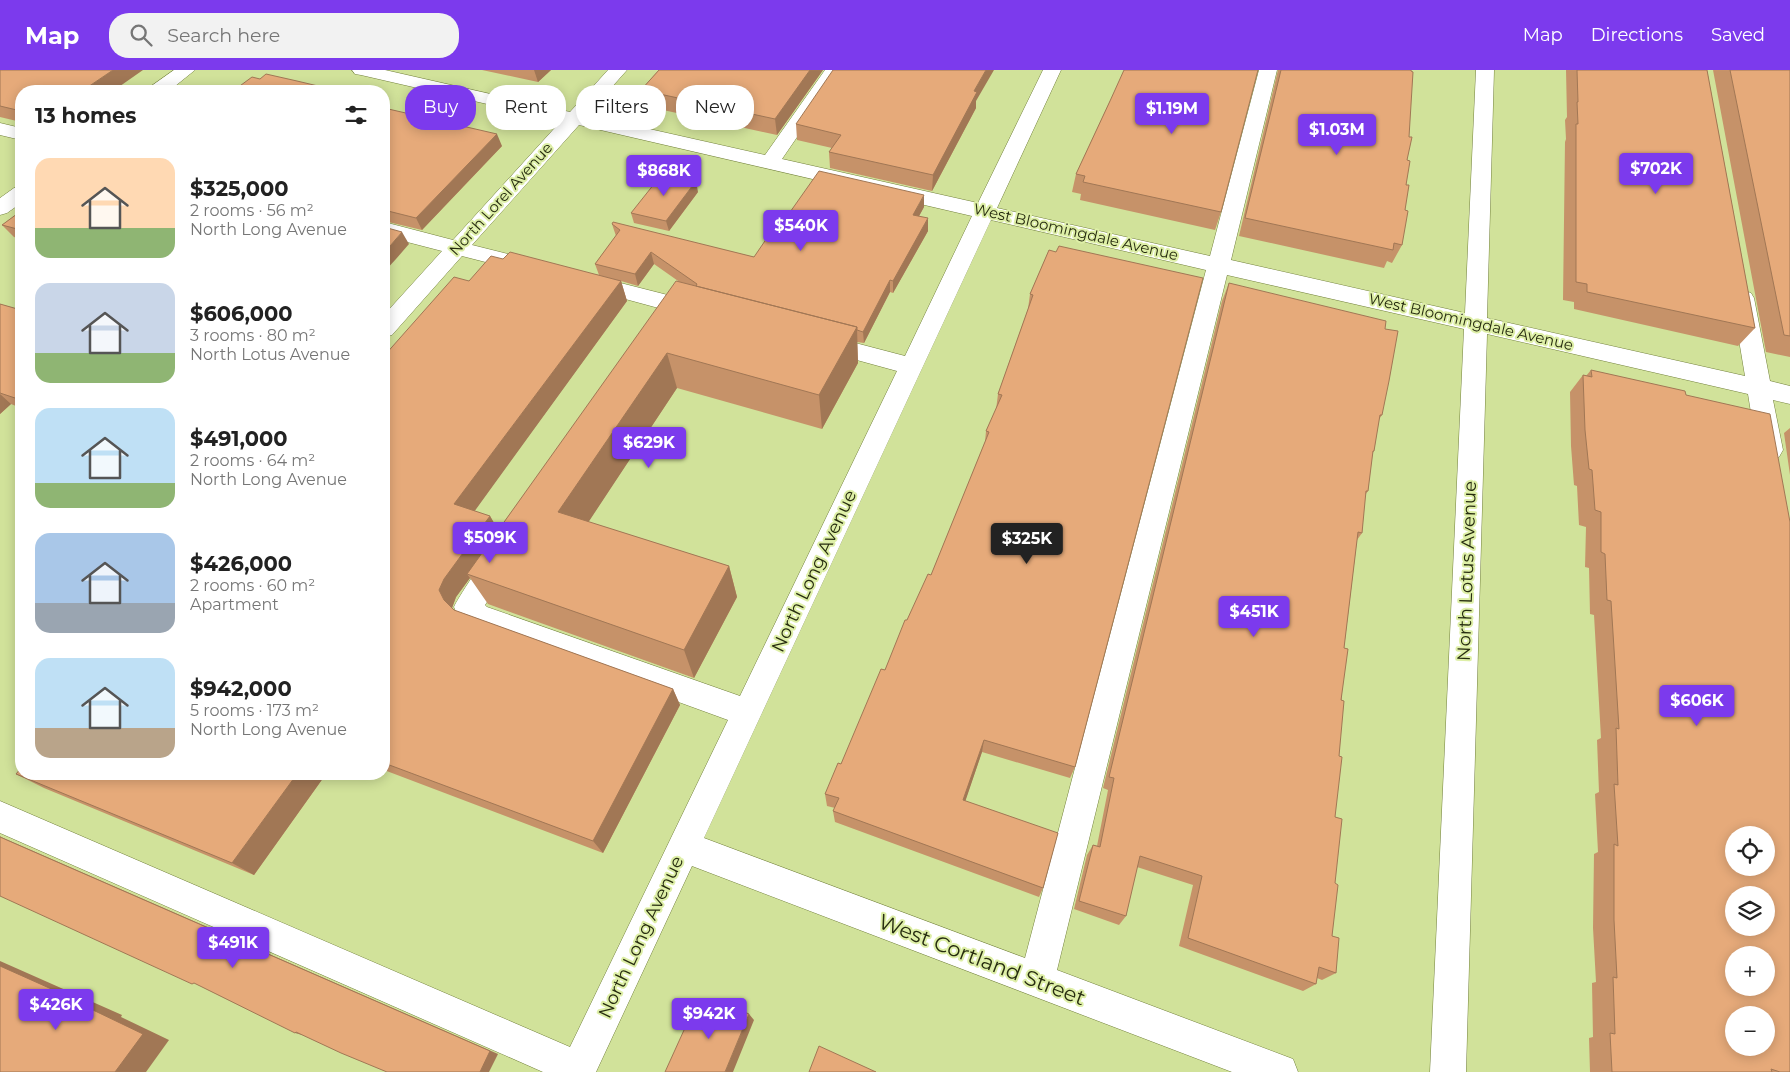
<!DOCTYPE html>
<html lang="en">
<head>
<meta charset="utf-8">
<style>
	body { margin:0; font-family:Montserrat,sans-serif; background:#f2f2f2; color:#222; height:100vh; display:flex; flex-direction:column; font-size:19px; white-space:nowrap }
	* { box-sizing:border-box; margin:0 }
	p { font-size:16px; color:#767676 }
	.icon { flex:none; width:28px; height:28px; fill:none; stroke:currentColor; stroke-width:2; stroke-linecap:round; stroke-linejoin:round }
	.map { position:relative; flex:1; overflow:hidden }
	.panel { position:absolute; left:15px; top:15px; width:375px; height:695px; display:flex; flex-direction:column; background:#fff; border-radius:20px; box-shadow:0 2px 12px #0003 }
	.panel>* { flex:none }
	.guide { position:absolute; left:405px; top:15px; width:475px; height:45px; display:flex; gap:10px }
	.tools { position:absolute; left:1725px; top:756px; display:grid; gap:10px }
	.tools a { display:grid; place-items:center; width:50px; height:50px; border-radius:50%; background:#fff; box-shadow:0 2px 12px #0003; font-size:25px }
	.price { position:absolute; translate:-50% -42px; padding:0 11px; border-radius:5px; background:#7c3aed; color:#fff; font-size:16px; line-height:32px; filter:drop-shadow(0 1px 2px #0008) }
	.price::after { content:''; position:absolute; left:50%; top:30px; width:15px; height:11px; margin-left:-8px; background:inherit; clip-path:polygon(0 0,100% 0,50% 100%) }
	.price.active { background:#222; color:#fff }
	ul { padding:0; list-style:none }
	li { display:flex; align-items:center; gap:15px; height:125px; padding:0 20px }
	li span { display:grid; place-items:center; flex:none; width:140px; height:100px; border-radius:15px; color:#555 }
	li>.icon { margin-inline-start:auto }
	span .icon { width:60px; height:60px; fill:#fffc; stroke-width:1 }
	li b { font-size:21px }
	h2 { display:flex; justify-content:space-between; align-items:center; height:60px; padding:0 20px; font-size:21px }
	.chip { padding:0 18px; border-radius:20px; background:#fff; box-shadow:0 2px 12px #0003; font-size:18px; line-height:45px }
	.chip.active { background:#7c3aed; color:#fff }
	header { display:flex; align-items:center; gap:30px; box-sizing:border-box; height:70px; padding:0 25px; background:#7c3aed; color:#fff }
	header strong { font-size:24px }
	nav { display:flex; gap:28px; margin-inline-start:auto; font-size:18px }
	.search { width:350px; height:45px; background:#f2f2f2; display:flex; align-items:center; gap:12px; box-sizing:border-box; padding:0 18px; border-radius:20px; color:#767676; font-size:19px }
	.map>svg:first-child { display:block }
</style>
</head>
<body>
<header>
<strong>Map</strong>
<div class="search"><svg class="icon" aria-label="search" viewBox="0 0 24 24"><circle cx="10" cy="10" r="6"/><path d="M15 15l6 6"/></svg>Search here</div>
<nav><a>Map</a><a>Directions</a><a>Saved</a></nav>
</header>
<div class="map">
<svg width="1790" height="1002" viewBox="0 0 1790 1002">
	<rect width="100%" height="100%" fill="#d1e29a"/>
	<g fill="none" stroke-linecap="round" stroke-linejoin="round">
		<g stroke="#73813d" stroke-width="1">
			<path id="minor" d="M 174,0 L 195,0 L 169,21 L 148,21 L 150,17 Z
				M 352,0 L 385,0 L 570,42 L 608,0 L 627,0 L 587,45 L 765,85 L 825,0 L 843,0 L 782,89 L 978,133 L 1043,0 L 1061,0 L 997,138 L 1210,186 L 1259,0 L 1277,0 L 1231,190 L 1465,243 L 1476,0 L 1494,0 L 1487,248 L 1745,306 L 1732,228 L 1735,223 L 1743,220 L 1751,223 L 1754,228 L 1770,311 L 1790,316 L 1790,334 L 1773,330 L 1783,380 L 1779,387 L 1770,390 L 1761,387 L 1757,380 L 1748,324 L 1487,264 L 1466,1002 L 1430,1002 L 1464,259 L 1227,205 L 1057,900 L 1293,989 L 1298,1002 L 1232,1002 L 692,796 L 596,1002 L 543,1002 L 0,763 L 0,731 L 570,977 L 728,650 L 467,555 L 458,546 L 454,537 C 458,528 484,488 490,483 C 497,478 503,481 510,483 L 514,491 L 485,535 L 487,537 L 740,626 L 897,301 L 813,278 L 809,272 L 813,266 L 821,264 L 905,286 L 972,146 L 579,55 L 472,175 L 536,191 L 539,196 L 536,201 L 528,203 L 462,186 L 392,265 L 384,267 L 384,245 L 442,181 L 384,166 L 384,152 L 453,170 L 561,51 L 361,5 L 355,4 ZM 991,150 L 1206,200 L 1025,888 L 704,768 Z
				M 0,53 L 21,58 L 21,70 L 0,65 Z
				M 21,117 L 21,133 L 7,143 L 0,145 L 0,128 L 14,118 Z
				M 589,205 L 707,235 L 710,241 L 707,247 L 699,249 L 581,217 L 578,212 L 581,207 Z"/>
		</g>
		<use href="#minor" fill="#fff" fill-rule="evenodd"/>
	</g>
	<path fill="#c69269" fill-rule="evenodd" d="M 0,0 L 21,21 L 21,52 L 0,47 Z
		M 482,0 L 551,0 L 538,12 Z
		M 659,0 L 823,0 L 777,65 L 645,36 L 641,20 Z
		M 1278,0 L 1411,0 L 1405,140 L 1402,175 L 1392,193 L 1387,191 L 1384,198 L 1239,166 Z
		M 1566,0 L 1707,0 L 1755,258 L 1738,276 L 1574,239 L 1574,232 L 1563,230 L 1565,72 L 1566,69 L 1565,50 L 1567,47 Z
		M 1713,0 L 1790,0 L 1790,287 L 1766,282 Z
		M 976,31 L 976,38 L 932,121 L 830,98 L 829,82 L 832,78 L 797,70 L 796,54 Z
		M 1110,31 L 1221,142 L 1215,160 L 1080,130 L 1081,124 L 1072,122 L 1076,104 Z
		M 384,32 L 386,32 L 389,39 L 502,76 L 422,160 L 384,151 Z
		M 698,122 L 669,161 L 634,153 L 631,143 Z
		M 924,137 L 919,146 L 928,161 L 893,223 L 890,222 L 864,273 L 857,272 L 858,293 L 822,359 L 677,318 L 588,452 L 729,496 L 737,527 L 694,608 L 488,534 L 470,508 L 456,527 L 452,538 L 454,540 L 673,619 L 680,635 L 603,783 L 384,700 L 384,286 L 469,211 L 503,189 L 599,205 L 595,194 L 616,166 L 612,154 L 754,187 ZM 654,194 L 681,213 L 498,460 L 490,446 L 474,441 L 627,231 L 621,211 L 638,216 Z
		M 21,141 L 21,169 L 14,167 L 2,155 Z
		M 1049,180 L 1075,697 L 1070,708 L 982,682 L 965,731 L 1043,818 L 1039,827 L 835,752 L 833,741 L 835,738 L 827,736 L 825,724 L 841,694 L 885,600 L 907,550 L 931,505 L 949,461 L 985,372 L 986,361 L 996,340 L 998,324 L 1028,239 L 1030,224 Z
		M 1229,213 L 1385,259 L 1382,345 L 1379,349 L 1374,381 L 1372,384 L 1368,421 L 1365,425 L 1362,463 L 1357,470 L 1344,578 L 1339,686 L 1335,747 L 1335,813 L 1332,866 L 1336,903 L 1322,910 L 1317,908 L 1316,914 L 1303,921 L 1179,876 L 1193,815 L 1137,797 L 1126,846 L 1119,855 L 1074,839 L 1087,785 L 1093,775 L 1097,776 L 1108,720 L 1103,718 L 1222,231 Z
		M 0,234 L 21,240 L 21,338 L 11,334 L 0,344 Z
		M 1591,300 L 1790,1002 L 1590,1002 L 1589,968 L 1593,967 L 1592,913 L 1596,912 L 1593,858 L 1594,784 L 1598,782 L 1595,724 L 1599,722 L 1597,670 L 1601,668 L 1594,545 L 1590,544 L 1589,498 L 1585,497 L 1586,457 L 1579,455 L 1577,416 L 1574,415 L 1571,376 L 1570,322 L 1583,305 L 1586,306 Z
		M 1790,358 L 1790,405 L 1784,363 Z
		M 16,704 L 326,704 L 254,805 L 44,718 Z"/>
	<path fill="#a17755" d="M 113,0 L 143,0 L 113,21 L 82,21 Z
		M 534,0 L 551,0 L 538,12 Z
		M 810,0 L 823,0 L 777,65 L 775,49 Z
		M 986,0 L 994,0 L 976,31 L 976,38 L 932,121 L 933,105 L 974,21 Z
		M 386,32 L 391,45 L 384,45 L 384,34 Z
		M 497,64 L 502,76 L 422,160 L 416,148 Z
		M 696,111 L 698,122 L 669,161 L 666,151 Z
		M 924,125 L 924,137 L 913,157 L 913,145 Z
		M 928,148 L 928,161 L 893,223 L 893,211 Z
		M 402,162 L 409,174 L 396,189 L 384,202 L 384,183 Z
		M 651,182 L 654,194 L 638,216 L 635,204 Z
		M 890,210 L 890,222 L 864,273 L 863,262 Z
		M 621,211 L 627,231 L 466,453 L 454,434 Z
		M 857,257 L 858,293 L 822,359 L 819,325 Z
		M 667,283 L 677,318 L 574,474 L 558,442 Z
		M 0,324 L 11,334 L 0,344 Z
		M 490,446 L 501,465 L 467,504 L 470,508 L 456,527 L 452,538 L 457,547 L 444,530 L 439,520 L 444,509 Z
		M 729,496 L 737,527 L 694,608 L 684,580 Z
		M 673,619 L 680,635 L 603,783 L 593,771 Z
		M 984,670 L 982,682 L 962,741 L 963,730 Z
		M 297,704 L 326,704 L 254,805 L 232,793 Z
		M 0,766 L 1,767 L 498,984 L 489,1002 L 480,1002 L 0,767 Z
		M 0,891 L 122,945 L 121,947 L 169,970 L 146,1002 L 115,1002 L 0,896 Z
		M 749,944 L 754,950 L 733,1002 L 725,1002 Z
		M 296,962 L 306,966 L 295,963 Z"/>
	<path fill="#e6aa7a" stroke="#a17755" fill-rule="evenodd" d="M 0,0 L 113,0 L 82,21 L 21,21 L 21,41 L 0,36 Z
		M 659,0 L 810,0 L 775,49 L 641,20 Z
		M 833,0 L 986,0 L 974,21 L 977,22 L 933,105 L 829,82 L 841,65 L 796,54 Z
		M 1124,0 L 1258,0 L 1221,142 L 1083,112 L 1085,106 L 1076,104 L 1110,31 Z
		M 1281,0 L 1411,0 L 1411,1 L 1413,2 L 1409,67 L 1412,67 L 1407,90 L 1410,91 L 1406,115 L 1409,115 L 1405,140 L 1408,141 L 1402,175 L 1394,173 L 1393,180 L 1245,148 Z
		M 1577,0 L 1707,0 L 1755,258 L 1587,222 L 1587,214 L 1576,212 L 1576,54 L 1578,54 L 1577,32 L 1578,32 Z
		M 1730,0 L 1790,0 L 1790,266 L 1784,265 Z
		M 266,4 L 297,11 L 339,21 L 233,21 L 252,7 L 260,9 Z
		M 384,38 L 497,64 L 416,148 L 384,140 Z
		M 819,101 L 924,125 L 913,145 L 928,148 L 893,211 L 890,210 L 863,262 L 857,260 L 857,257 L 696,216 L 697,214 L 651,182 L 635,204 L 595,194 L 620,160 L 612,154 L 613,152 L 754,187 L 769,165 L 776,162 Z
		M 662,104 L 696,111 L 666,151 L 631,143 Z
		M 21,141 L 21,160 L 2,155 Z
		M 384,157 L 402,162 L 384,183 Z
		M 1059,176 L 1203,208 L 1075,697 L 984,670 L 963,730 L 1058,763 L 1043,818 L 833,741 L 839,728 L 825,724 L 838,693 L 841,694 L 881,599 L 885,600 L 905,550 L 907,550 L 928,504 L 931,505 L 989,362 L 986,361 L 1002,325 L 998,324 L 1033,225 L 1030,224 L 1049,180 L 1056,182 Z
		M 510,182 L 621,211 L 454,434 L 490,446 L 444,509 L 439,520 L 444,530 L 454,540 L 673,619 L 593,771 L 384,693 L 384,286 L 454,207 L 469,211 L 491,186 L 503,189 Z
		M 676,211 L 857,257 L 819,325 L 667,283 L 558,442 L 729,496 L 684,580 L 467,504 Z
		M 1229,213 L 1386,251 L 1385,259 L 1398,261 L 1389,311 L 1382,345 L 1380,345 L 1374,381 L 1373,381 L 1368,421 L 1366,421 L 1362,463 L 1358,462 L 1344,578 L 1348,579 L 1341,630 L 1344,631 L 1339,686 L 1342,687 L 1335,747 L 1342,749 L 1335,813 L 1338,815 L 1332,866 L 1339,868 L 1336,903 L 1319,897 L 1316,914 L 1188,868 L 1202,806 L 1140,786 L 1126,846 L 1079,831 L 1093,775 L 1100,777 L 1114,708 L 1109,707 Z
		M 0,234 L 21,240 L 21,330 L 0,323 Z
		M 1591,300 L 1685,321 L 1686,325 L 1770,344 L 1790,452 L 1790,1002 L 1780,1002 L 1771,999 L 1772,1002 L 1612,1002 L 1610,963 L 1615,964 L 1613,907 L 1617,908 L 1614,850 L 1614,774 L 1618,776 L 1614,714 L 1618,715 L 1616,658 L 1619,659 L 1611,531 L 1607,530 L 1605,484 L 1601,482 L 1601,442 L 1595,440 L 1592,400 L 1589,399 L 1585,360 L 1583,305 L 1592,307 ZM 1734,765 L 1766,765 L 1766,798 L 1734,798 ZM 1734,825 L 1766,825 L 1766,858 L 1734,858 ZM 1734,885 L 1766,885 L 1766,918 L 1734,918 ZM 1734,945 L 1766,945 L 1766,978 L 1734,978 Z
		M 21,698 L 21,704 L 297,704 L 232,793 L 16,704 Z
		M 0,767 L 490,981 L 480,1002 L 387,1002 L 341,983 L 296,962 L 295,963 L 194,913 L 192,914 L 0,826 Z
		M 0,896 L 94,938 L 93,940 L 143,964 L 115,1002 L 0,1002 Z
		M 714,929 L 749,944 L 725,1002 L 665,1002 L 694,938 L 708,943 Z
		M 819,976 L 876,1002 L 809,1002 Z"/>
	<g text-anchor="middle" stroke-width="4" stroke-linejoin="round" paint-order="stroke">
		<g font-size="15" fill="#272d10" stroke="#deefa7">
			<text transform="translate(501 129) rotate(-48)" y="5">North Lorel Avenue</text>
			<text transform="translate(1076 162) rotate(13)" y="5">West Bloomingdale Avenue</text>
			<text transform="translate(1471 252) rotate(13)" y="5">West Bloomingdale Avenue</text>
		</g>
		<g font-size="18" fill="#272d10" stroke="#deefa7">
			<text transform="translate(814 501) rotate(-65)" y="6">North Long Avenue</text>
			<text transform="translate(1467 501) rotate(-88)" y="6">North Lotus Avenue</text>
			<text transform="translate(641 867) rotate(-65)" y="6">North Long Avenue</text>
		</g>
		<g font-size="21" fill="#272d10" stroke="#deefa7">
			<text transform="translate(982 890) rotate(21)" y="7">West Cortland Street</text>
		</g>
	</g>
</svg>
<div class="tools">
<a><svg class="icon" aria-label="locate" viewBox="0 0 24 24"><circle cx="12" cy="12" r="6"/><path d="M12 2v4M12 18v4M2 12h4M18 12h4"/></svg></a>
<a><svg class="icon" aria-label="layers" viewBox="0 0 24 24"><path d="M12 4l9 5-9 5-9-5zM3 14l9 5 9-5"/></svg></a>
<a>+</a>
<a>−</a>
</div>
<b class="price" style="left:1172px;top:65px">$1.19M</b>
<b class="price" style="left:1337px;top:86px">$1.03M</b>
<b class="price" style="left:1656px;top:125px">$702K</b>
<b class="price" style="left:664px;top:127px">$868K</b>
<b class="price" style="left:801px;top:182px">$540K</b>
<b class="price" style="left:649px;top:399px">$629K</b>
<b class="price" style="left:490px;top:494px">$509K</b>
<b class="price active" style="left:1027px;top:495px">$325K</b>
<b class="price" style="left:1254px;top:568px">$451K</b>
<b class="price" style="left:1697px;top:657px">$606K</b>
<b class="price" style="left:233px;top:899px">$491K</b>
<b class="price" style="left:56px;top:961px">$426K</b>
<b class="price" style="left:709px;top:970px">$942K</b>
<div class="guide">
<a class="chip active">Buy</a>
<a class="chip">Rent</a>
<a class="chip">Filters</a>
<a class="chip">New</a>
</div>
<section class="panel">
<h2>13 homes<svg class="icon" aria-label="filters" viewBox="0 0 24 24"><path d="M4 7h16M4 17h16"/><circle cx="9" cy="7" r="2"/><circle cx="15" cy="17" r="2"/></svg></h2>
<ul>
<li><span style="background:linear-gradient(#ffd9b3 70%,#8fb573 0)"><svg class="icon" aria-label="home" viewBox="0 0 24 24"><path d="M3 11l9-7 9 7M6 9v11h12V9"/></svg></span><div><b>$325,000</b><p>2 rooms · 56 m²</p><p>North Long Avenue</p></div></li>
<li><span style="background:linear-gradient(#c9d6e8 70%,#8fb573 0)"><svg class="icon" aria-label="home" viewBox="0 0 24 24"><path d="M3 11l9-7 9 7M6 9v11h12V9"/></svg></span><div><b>$606,000</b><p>3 rooms · 80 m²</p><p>North Lotus Avenue</p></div></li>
<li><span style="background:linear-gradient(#bfe0f5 75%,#8fb573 0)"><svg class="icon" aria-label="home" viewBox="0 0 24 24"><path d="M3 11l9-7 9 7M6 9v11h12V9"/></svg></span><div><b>$491,000</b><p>2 rooms · 64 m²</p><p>North Long Avenue</p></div></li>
<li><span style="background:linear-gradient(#a9c7e8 70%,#9aa5b1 0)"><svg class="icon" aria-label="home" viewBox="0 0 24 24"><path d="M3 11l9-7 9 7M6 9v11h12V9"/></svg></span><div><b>$426,000</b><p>2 rooms · 60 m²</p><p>Apartment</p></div></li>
<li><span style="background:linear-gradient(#bfe0f5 70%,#b9a48a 0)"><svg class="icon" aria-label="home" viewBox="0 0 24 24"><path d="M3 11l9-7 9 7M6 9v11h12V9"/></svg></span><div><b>$942,000</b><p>5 rooms · 173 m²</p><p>North Long Avenue</p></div></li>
</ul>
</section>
</div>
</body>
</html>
